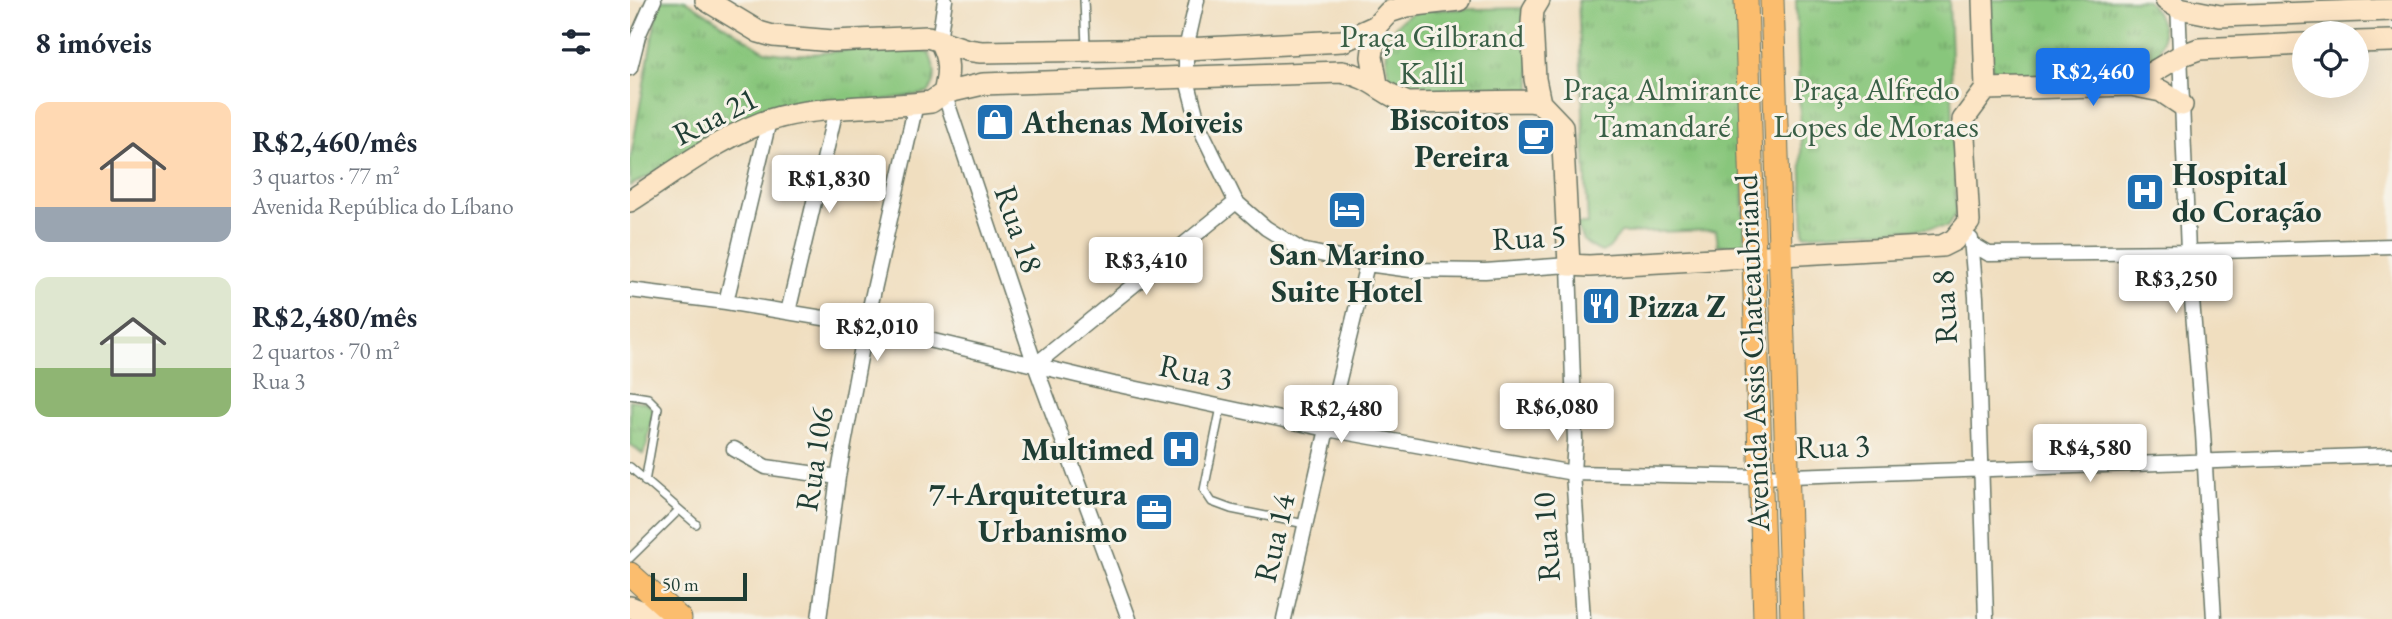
<!DOCTYPE html>
<html lang="pt">
<head>
<meta charset="utf-8">
<style>
	body { margin:0; font-family:"EB Garamond",serif; background:#f6f6f7; color:#1f2937; height:100vh; display:flex; flex-direction:column; font-size:26px; white-space:nowrap }
	* { box-sizing:border-box; margin:0 }
	p { font-size:23px; color:#747a83 }
	.icon { flex:none; width:38px; height:38px; fill:none; stroke:currentColor; stroke-width:2; stroke-linecap:round; stroke-linejoin:round }
	.map { position:relative; flex:1; overflow:hidden }
	.panel { display:flex; flex-direction:column; background:#fff; width:630px }
	.panel>* { flex:none }
	.buttons { position:absolute; left:1662px; top:21px; display:grid; gap:14px }
	.buttons a { display:grid; place-items:center; width:77px; height:77px; border-radius:50%; background:#fff; box-shadow:0 7px 28px #0002; font-size:35px }
	.scale { position:absolute; left:21px; bottom:18px; width:96px; box-sizing:border-box; padding-left:7px; border:4px solid #1f3d34; border-top:0; font-size:19px; line-height:24px; white-space:nowrap; color:#1f3d34; -webkit-text-stroke:5px #f7f3e8; paint-order:stroke }
	.price { position:absolute; translate:-50% -60px; padding:0 16px; border-radius:7px; background:#fff; color:#222; font-size:23px; line-height:46px; filter:drop-shadow(0 2px 4px #0008) }
	.price::after { content:''; position:absolute; left:50%; top:42px; width:21px; height:16px; margin-left:-10px; background:inherit; clip-path:polygon(0 0,100% 0,50% 100%) }
	.price.active { background:#1a73e8; color:#fff }
	ul { padding:0; list-style:none }
	li { display:flex; align-items:center; gap:21px; height:175px; padding:0 35px }
	li span { display:grid; place-items:center; flex:none; width:196px; height:140px; border-radius:14px; color:#555 }
	li>.icon { margin-inline-start:auto }
	span .icon { width:84px; height:84px; fill:#fffc; stroke-width:1 }
	li b { font-size:30px }
	h2 { display:flex; justify-content:space-between; align-items:center; height:84px; padding:0 35px; font-size:30px }
	main { display:flex; flex:1; min-height:0 }
	.map>svg:first-child { display:block }
</style>
</head>
<body>
<main>
<section class="panel">
<h2>8 imóveis<svg class="icon" aria-label="filters" viewBox="0 0 24 24"><path d="M4 7h16M4 17h16"/><circle cx="9" cy="7" r="2"/><circle cx="15" cy="17" r="2"/></svg></h2>
<ul>
<li><span style="background:linear-gradient(#ffd9b3 75%,#9aa5b1 0)"><svg class="icon" aria-label="home" viewBox="0 0 24 24"><path d="M3 11l9-7 9 7M6 9v11h12V9"/></svg></span><div><b>R$2,460/mês</b><p>3 quartos · 77 m²</p><p>Avenida República do Líbano</p></div></li>
<li><span style="background:linear-gradient(#dfe7d0 65%,#8fb573 0)"><svg class="icon" aria-label="home" viewBox="0 0 24 24"><path d="M3 11l9-7 9 7M6 9v11h12V9"/></svg></span><div><b>R$2,480/mês</b><p>2 quartos · 70 m²</p><p>Rua 3</p></div></li>
</ul>
</section>
<div class="map">
<svg width="1762" height="619" viewBox="0 0 1762 619">
	<defs>
		<pattern id="park-tufts" width="24" height="20" patternUnits="userSpaceOnUse" patternTransform="scale(1.75)"><rect width="24" height="20" fill="#88c67c"/><path d="M3 7l-1-3M5 7V3M7 7l1-3M15 17l-1-3M17 17v-4M19 17l1-3" fill="none" stroke="#6fa266"/></pattern>
	</defs>
	<rect width="100%" height="100%" fill="#f7f3e8"/>
	<filter id="ink" filterUnits="userSpaceOnUse"><feTurbulence type="fractalNoise" baseFrequency=".0143" numOctaves="2"/><feDisplacementMap in="SourceGraphic" scale="14" xChannelSelector="R" yChannelSelector="G"/><feConvolveMatrix kernelMatrix="1 2 1 2 8 2 1 2 1" color-interpolation-filters="sRGB"/></filter>
	<filter id="wash" filterUnits="userSpaceOnUse"><feTurbulence type="fractalNoise" baseFrequency=".00686" numOctaves="4" result="noise"/><feDisplacementMap in="SourceGraphic" scale="28" xChannelSelector="R" yChannelSelector="G"/><feGaussianBlur stdDeviation="1.57" result="paint"/><feColorMatrix in="noise" values="0 0 0 0 0 0 0 0 0 0 0 0 0 0 0 0 0 1.4 0 .05"/><feComposite in="paint" operator="in"/></filter>
	<g filter="url(#wash)">
		<rect width="100%" height="100%" fill="#f0debf"/>
		<path fill="url(#park-tufts)" stroke="#548258" stroke-width="2" d="M 29,0 L 55,0 L 135,51 C 189,64 246,34 299,53 C 305,68 309,79 298,93 L 124,120 L 0,186 L 0,161 Z
			M 948,0 L 1108,0 L 1115,242 L 1104,246 L 1088,245 L 1086,230 L 991,233 L 979,248 L 972,252 C 957,246 950,240 947,224 L 958,224 Z
			M 1166,0 L 1319,0 L 1326,214 L 1317,227 L 1174,235 Z
			M 1359,0 L 1516,0 C 1540,24 1537,55 1510,74 L 1363,81 Z
			M 900,8 L 901,97 L 793,99 L 764,87 C 753,65 752,32 776,17 C 780,14 787,12 791,10 Z
			M 0,400 L 15,402 L 24,409 L 17,444 L 13,454 L 0,444 Z"/>
	</g>
	<g filter="url(#ink)">
		<g fill="none" stroke-linecap="round" stroke-linejoin="round">
			<g stroke="#687565" stroke-width="10">
				<path id="service" d="M 454,0 L 456,46
					M 0,395 L 18,398 L 28,408 L 15,482
					M 591,407 L 574,490 L 582,502 L 601,509 L 675,524
					M 0,467 L 66,524
					M 0,558 L 49,510"/>
			</g>
			<g stroke="#687565" stroke-width="17">
				<path id="minor" d="M 567,0 L 556,49 L 556,76 L 569,126 L 606,202 L 636,228 L 671,250 L 737,264 L 781,270 L 855,271 L 939,265 L 945,440 L 943,473 L 953,619
					M 1548,2 L 1558,252 L 1573,433 L 1584,619
					M 309,40 L 315,0
					M 0,68 L 8,36 L 24,0
					M 314,93 L 405,365 L 499,619
					M 1341,239 L 1346,297 L 1356,619
					M 1342,244 L 1359,254 L 1558,252 L 1762,246
					M 0,290 L 96,302 L 236,325 L 484,384 L 697,429 L 943,473 L 1132,477 L 1762,455
					M 96,302 L 139,121
					M 158,312 L 206,109
					M 405,365 L 606,202
					M 104,449 L 136,467 L 208,477
					M 189,619 L 208,477 L 236,325 L 286,104
					M 654,619 L 697,429 L 737,264"/>
			</g>
			<g stroke="#687565" stroke-width="24">
				<path id="secondary" d="M 76,0 L 129,32 L 143,36 L 203,41 L 298,37 L 337,50 L 351,52 L 556,49 L 713,41 L 746,26 L 759,12 L 777,6 L 829,0
					M 909,0 L 903,10 L 902,23 L 905,79 L 910,103 L 932,126 L 939,265 L 959,266 L 1312,246 L 1324,240 L 1339,222 L 1333,120 L 1356,89 L 1353,0
					M 1536,0 L 1549,8 L 1590,16 L 1762,10
					M 746,26 L 742,57 L 747,84
					M 309,40 C 320,58 319,73 314,93
					M 1727,42 L 1762,41
					M 1501,85 L 1531,91 L 1552,105
					M 1356,89 L 1501,85 L 1550,56 L 1569,49 L 1675,44
					M 0,201 C 45,172 99,130 150,117 C 199,105 252,108 301,102 L 314,93 L 353,84 L 711,72 C 741,76 751,93 778,103 L 899,101 L 910,103
					M 0,607 L 23,616"/>
			</g>
			<g stroke="#687565" stroke-width="25">
				<path id="primary" d="M 1116,0 L 1135,619
					M 1142,0 L 1162,619
					M 0,574 L 50,619"/>
			</g>
			<use href="#service" stroke="#fff" stroke-width="7"/>
			<use href="#minor" stroke="#fff" stroke-width="14"/>
			<use href="#secondary" stroke="#fde5c5" stroke-width="21"/>
			<use href="#primary" stroke="#fbbd6e" stroke-width="23"/>
		</g>
	</g>
	<defs>
		<g id="shop-square" transform="scale(2.0125)"><rect x="-9" y="-9" width="18" height="18" rx="4" fill="#1f6fb2" stroke="#f7f3e8"/><path d="M-5-2.5h2.3a2.7 3.5 0 0 1 5.4 0H5L5.5 6h-11ZM-1.5-2.5h3a1.5 2.3 0 0 0-3 0Z" fill="#fff"/></g>
		<g id="cafe-square" transform="scale(2.0125)"><rect x="-9" y="-9" width="18" height="18" rx="4" fill="#1f6fb2" stroke="#f7f3e8"/><path d="M-5.5-4.5H6V0H3Q3 3.5 0 3.5H-2.5Q-5.5 3.5-5.5 0ZM3-3.2v2h1.7v-2ZM-6 4.5H4V6H-6Z" fill="#fff"/></g>
		<g id="hospital-square" transform="scale(2.0125)"><rect x="-9" y="-9" width="18" height="18" rx="4" fill="#1f6fb2" stroke="#f7f3e8"/><path d="M-5-5h3v3.5h4V-5h3V5h-3V1.5h-4V5h-3Z" fill="#fff"/></g>
		<g id="hotel-square" transform="scale(2.0125)"><rect x="-9" y="-9" width="18" height="18" rx="4" fill="#1f6fb2" stroke="#f7f3e8"/><path d="M-6-4.5h1.5V1H6V5H4.5V3h-9V5H-6ZM-4 0a1.8 1.8 0 1 1 3.6 0ZM.5 0V-2.5h3Q6-2.5 6 0Z" fill="#fff"/></g>
		<g id="restaurant-square" transform="scale(2.0125)"><rect x="-9" y="-9" width="18" height="18" rx="4" fill="#1f6fb2" stroke="#f7f3e8"/><path d="M-5-6h1v4h1v-4h1v4h1v-4h1v5L-1.5 .5V6h-2V.5L-5-1ZM5-6V6H3V1.5H1.5Q1.5-4 5-6Z" fill="#fff"/></g>
		<g id="office-square" transform="scale(2.0125)"><rect x="-9" y="-9" width="18" height="18" rx="4" fill="#1f6fb2" stroke="#f7f3e8"/><path d="M-6-3h4V-5.5h4V-3h4V5H-6ZM-1-4.5V-3h2v-1.5ZM-6 0V1H6V0Z" fill="#fff"/></g>
	</defs>
	<g fill-rule="evenodd">
		<use href="#shop-square" x="365" y="122"/>
		<use href="#cafe-square" x="906" y="137"/>
		<use href="#hospital-square" x="1515" y="192"/>
		<use href="#hotel-square" x="717" y="210"/>
		<use href="#restaurant-square" x="971" y="306"/>
		<use href="#hospital-square" x="551" y="449"/>
		<use href="#office-square" x="524" y="512"/>
	</g>
	<g text-anchor="middle" stroke-width="6" stroke-linejoin="round" paint-order="stroke">
		<g font-size="32" fill="#395f46" stroke="#f7f3e8">
			<text x="802" y="47">Praça Gilbrand<tspan x="802" dy="37">Kallil</tspan></text>
			<text x="1032" y="100">Praça Almirante<tspan x="1032" dy="37">Tamandaré</tspan></text>
			<text x="1246" y="100">Praça Alfredo<tspan x="1246" dy="37">Lopes de Moraes</tspan></text>
		</g>
		<g font-size="32" fill="#1f3d34" stroke="#f7f3e8">
			<text transform="translate(85 116) rotate(-27)" y="11">Rua 21</text>
			<text transform="translate(389 229) rotate(71)" y="11">Rua 18</text>
			<text transform="translate(899 237) rotate(-3)" y="11">Rua 5</text>
			<text transform="translate(1314 307) rotate(-93)" y="11">Rua 8</text>
			<text transform="translate(1122 353) rotate(-92)" y="11">Avenida Assis Chateaubriand</text>
			<text transform="translate(566 372) rotate(12)" y="11">Rua 3</text>
			<text transform="translate(1203 446) rotate(-2)" y="11">Rua 3</text>
			<text transform="translate(184 459) rotate(-81)" y="11">Rua 106</text>
			<text transform="translate(916 537) rotate(-94)" y="11">Rua 10</text>
			<text transform="translate(644 538) rotate(-77)" y="11">Rua 14</text>
		</g>
		<g font-size="32" font-weight="bold" fill="#1f3d34" stroke="#f7f3e8" text-anchor="end">
			<text x="879" y="130">Biscoitos<tspan x="879" dy="37">Pereira</tspan></text>
			<text x="392" y="133" text-anchor="start">Athenas Moiveis</text>
			<text x="1542" y="185" text-anchor="start">Hospital<tspan x="1542" dy="37">do Coração</tspan></text>
			<text x="717" y="265" text-anchor="middle">San Marino<tspan x="717" dy="37">Suite Hotel</tspan></text>
			<text x="998" y="317" text-anchor="start">Pizza Z</text>
			<text x="524" y="460">Multimed</text>
			<text x="497" y="505">7+Arquitetura<tspan x="497" dy="37">Urbanismo</tspan></text>
		</g>
	</g>
</svg>
<div class="buttons">
<a><svg class="icon" aria-label="locate" viewBox="0 0 24 24"><circle cx="12" cy="12" r="6"/><path d="M12 2v4M12 18v4M2 12h4M18 12h4"/></svg></a>
</div>
<div class="scale">50 m</div>
<b class="price active" style="left:1463px;top:108px">R$2,460</b>
<b class="price" style="left:199px;top:215px">R$1,830</b>
<b class="price" style="left:516px;top:297px">R$3,410</b>
<b class="price" style="left:1546px;top:315px">R$3,250</b>
<b class="price" style="left:247px;top:363px">R$2,010</b>
<b class="price" style="left:927px;top:443px">R$6,080</b>
<b class="price" style="left:711px;top:445px">R$2,480</b>
<b class="price" style="left:1460px;top:484px">R$4,580</b>
</div>
</main>
</body>
</html>
